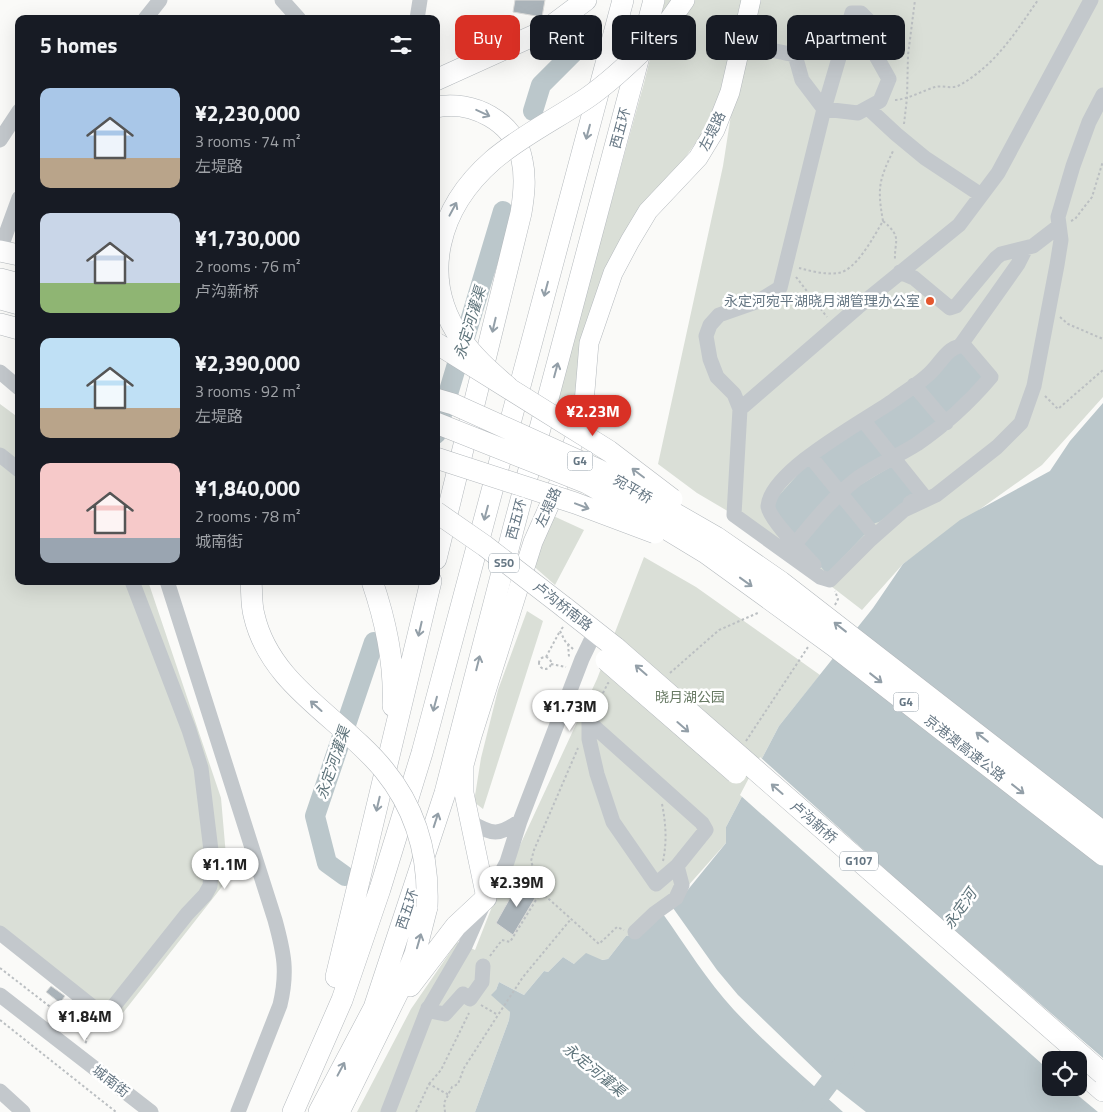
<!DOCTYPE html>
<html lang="en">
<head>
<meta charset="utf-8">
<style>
	body { margin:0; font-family:"Titillium Web","Noto Sans SC",sans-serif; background:#242831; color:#f1f3f6; height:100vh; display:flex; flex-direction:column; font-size:19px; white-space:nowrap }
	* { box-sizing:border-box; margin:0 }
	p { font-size:16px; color:#9ea1a6 }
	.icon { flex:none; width:28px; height:28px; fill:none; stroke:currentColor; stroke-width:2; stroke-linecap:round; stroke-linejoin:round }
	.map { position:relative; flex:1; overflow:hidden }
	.drawer { position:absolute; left:15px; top:15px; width:425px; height:570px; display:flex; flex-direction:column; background:#171b24; border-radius:10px; box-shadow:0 5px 20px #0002 }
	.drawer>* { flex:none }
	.top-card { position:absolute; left:455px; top:15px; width:475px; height:45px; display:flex; gap:10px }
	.controls { position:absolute; left:1042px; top:1051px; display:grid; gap:10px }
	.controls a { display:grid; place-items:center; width:45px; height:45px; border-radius:10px; background:#171b24; box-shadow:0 5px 20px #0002; font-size:25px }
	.price { position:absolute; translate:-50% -42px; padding:0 11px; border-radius:18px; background:#fff; color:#222; font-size:16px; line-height:32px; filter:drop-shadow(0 1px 2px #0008) }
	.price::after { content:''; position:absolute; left:50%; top:30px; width:15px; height:11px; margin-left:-8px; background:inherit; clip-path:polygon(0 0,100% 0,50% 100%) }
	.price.active { background:#d93025; color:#fff }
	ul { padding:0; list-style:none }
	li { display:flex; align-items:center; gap:15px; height:125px; padding:0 25px }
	li span { display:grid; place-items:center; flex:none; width:140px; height:100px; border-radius:10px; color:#555 }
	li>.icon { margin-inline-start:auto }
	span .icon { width:60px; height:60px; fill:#fffc; stroke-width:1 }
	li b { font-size:21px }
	h2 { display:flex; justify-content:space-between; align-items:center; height:60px; padding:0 25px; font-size:21px }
	.chip { padding:0 18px; border-radius:10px; background:#171b24; box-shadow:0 5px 20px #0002; font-size:18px; line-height:45px }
	.chip.active { background:#d93025; color:#fff }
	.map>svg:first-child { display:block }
</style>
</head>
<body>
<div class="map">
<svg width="1103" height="1112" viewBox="0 0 1103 1112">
	<rect width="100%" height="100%" fill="#fafaf8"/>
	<path fill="#dadfd7" d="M 665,0 L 747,0 L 722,97 L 706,128 L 612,262 L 578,415 L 556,403 L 644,83 Z
		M 760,0 L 1103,0 L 1103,397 L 1042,465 L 903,564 L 862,610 L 753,526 L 697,493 L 658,464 L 723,166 L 742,44 Z
		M 0,404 L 19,418 L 19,581 L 148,581 L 221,798 L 228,879 L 115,1023 L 0,930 Z
		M 549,514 L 584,530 L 555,585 L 530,563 Z
		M 644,557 L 696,587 L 820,675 L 779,726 L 726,827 L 726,843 L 663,914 L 643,933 L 626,936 L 608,959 L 574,964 L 563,957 L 548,972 L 544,971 L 524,995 L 499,982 L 496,990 L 510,1012 L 509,1020 L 475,1112 L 357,1112 L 411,1009 L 457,942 L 475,950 L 495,899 L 597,679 Z
		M 527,611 L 543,621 L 483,809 L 474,802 L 481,758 L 498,690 Z"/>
	<path fill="#bbc7cb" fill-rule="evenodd" d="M 957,350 L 964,350 L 987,377 L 949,417 L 923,387 Z
		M 913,395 L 940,423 L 894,453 L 873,421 Z
		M 1103,403 L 1103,1112 L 866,1112 L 829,1083 L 738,995 L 717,970 L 673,908 L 726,843 L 726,827 L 779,726 L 873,608 L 903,564 L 960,520 L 1050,471 L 1070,441 ZM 1051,1060 L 1079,1060 L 1079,1088 L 1051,1088 Z
		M 862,427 L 884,457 L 840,486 L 817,456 Z
		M 808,463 L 834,492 L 796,536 L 774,511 L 775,500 Z
		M 892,466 L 917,495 L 879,522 L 872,524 L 848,495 L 855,488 Z
		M 838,502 L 866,533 L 827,574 L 802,545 Z
		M 663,914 C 686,946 707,981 734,1010 C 768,1046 806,1079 843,1112 L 475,1112 L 509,1020 L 510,1012 L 491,995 L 496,990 L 499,982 L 524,995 L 544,971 L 548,972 L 563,957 L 574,964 L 586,953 L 602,960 L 608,959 L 626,936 L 643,933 Z"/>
	<path fill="#fafaf8" d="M 760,757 L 915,896 L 1103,1058 L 1103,1112 L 1098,1112 L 1069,1088 L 1079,1088 L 1079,1060 L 1051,1060 L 1051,1072 L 740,795 Z"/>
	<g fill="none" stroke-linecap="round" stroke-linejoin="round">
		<path stroke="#bbc7cb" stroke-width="20" d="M 533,111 L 541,85 L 590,36
			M 436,434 L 503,211
			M 345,876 L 327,863 L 315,816 L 374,642
			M 807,1112 L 845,1062"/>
	</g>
	<path fill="#aab3b9" stroke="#dcdcda" d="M 515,0 L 545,0 L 542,17 L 513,12 Z
		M 519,882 L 538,893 L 513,935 L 496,923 Z
		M 51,986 L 65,996 L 60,1003 L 46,992 Z"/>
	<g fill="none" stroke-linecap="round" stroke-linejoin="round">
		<g stroke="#b5babe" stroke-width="20">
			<path id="major" d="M 486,898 L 464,793 L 464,765 L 472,736 L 533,542 L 557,488 L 583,415 L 589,343 L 613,273 L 630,241 L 648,211 L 698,158 L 715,130 L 730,92 L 751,0"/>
		</g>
		<g stroke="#b4b9bd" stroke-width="22">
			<path id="highway" d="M 650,43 L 667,24 L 684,0
				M 436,80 L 546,30 L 586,0
				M 436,107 C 472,100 515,121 522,160 C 526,178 524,195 521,213 L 436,559
				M 0,251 L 19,255
				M 0,279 L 19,284
				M 0,299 L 19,304
				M 0,324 L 19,329
				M 372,581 C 386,622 395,663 393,706
				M 564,607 L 616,648
				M 336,977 L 431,581
				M 410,986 L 456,926 L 486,898
				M 1079,1070 L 1103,1091
				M 293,1112 L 342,1000 L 380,889 L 422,753 L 623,0
				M 319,1112 L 374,1008 L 445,793 L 513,530 L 654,0
				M 339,1112 L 406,976 L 415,954 L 427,907"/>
		</g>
		<path stroke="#bbbfc2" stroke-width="2" stroke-dasharray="2.5 2.5" stroke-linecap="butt" d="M 895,100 C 909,99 922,91 935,87 C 942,85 951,89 958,86 C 995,66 1015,33 1038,0
			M 904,124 L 907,98 L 908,55 L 915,0
			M 883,221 C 903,238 894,240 895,261
			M 1071,221 L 1075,219 L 1092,197 L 1103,161
			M 799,268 C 811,271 825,275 838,273 C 856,271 874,236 883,221 C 877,187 879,180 894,149
			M 796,277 L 827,317
			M 1060,317 L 1068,324 L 1103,339
			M 1045,396 L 1058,409 L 1103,370
			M 835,605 L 838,599 L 835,591
			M 563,627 L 560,631 L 565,641 L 573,649
			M 568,644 L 569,657
			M539 663a6 6 0 1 1 12 0a6 6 0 1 1-12 0Z
			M 546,657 L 560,631
			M 551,664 L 566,667
			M 670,673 L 719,630 L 760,612
			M 594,711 L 608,683 L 609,684
			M 746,741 L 808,647
			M 662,804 C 666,824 667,842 663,861
			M 541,892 L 599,944 L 617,927 L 624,930
			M 490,956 L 502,940 L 510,942 L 541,892 L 531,861 L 534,850 L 578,748
			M 0,968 L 84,1033 L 87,1040 L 85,1044
			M 481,1005 L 498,1015
			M 0,1020 L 116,1112
			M 429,1084 L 441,1070 L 469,1013
			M 416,1112 L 429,1084 L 449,1095
			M 445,1112 L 444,1103 L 452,1087 L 458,1084 L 464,1068 L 498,1015 L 523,977 L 571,919"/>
		<path stroke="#c3c8cc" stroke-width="15" d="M 282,0 L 299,19
			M 1091,0 L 998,173 L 959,225 L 858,307 L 740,409 L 734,515 L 820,577 L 830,580 L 869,541 L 904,510 L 936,495 L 997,447 L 1021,423 L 1034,386 L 1057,265 L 1061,240 L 1058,217 L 1073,166 L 1089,122 L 1103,95
			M 145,19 L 160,0
			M 417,19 L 420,0
			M 742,44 L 795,55 L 802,80 L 824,109 L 858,113 L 880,101 L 889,79 L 875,54 L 868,50 L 876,28 L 861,13 L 852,13 L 848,27 L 823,29 L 808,40 L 795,55
			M 868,108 L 896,134 L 925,158 L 981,195
			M 0,140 L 19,111
			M 0,250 L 19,198
			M 900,272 L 914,278 L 950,308 L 956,306 L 996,258 L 1001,254 L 1033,246 L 1059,226
			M 0,372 L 19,388
			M 914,385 L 946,423
			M 740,409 L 734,394 L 717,377 L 710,359 L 706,336 L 710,325 L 719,315 L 759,301 L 780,288 L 824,109 L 848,27
			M 863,420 L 923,495 L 910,503
			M 0,455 L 19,470
			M 810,456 L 871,531
			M 795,544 C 814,521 834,496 858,478 C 877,465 898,456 917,444 C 945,425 969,403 991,377 L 962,343
			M 814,565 C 805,555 768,518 768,506 C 771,470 866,420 894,400 C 906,391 920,383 930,373 C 941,363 946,349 960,346 L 1018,264 L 1026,248
			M 167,581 L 275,920 C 284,953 288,972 280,1005 L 238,1112
			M 589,722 L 702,823 L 706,830 L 677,866 L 682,885 L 676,898 L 655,913 L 635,932
			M 589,722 L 589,739 L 597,774 L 613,822 L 656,884 L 677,866
			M 520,821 L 582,659 L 595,632
			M 0,933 L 98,1011 L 105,1013 L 113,1007 L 187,914 L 205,895 L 210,886 L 212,859 L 201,768 L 189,730 L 132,581
			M 0,995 L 151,1112
			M 428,1008 L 435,1012 L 445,1014 L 463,994 L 470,999 L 482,982 L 483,966
			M 0,1091 L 23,1112
			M 388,1112 L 427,1011 L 465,946 L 486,898 L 496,883 L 507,862 L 520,821 C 498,836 493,835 470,822"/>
		<use href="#major" stroke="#fff" stroke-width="19"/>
		<use href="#highway" stroke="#fff" stroke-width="21"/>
		<g stroke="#b4b9bd" stroke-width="22" stroke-linecap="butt">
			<path id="highway-bridge" d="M 436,343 L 609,451 L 672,499
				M 509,388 C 492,373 474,358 461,339 C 418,277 439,207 493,160 C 521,136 556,119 587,98 C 610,82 630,63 650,43
				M 436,399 L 453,404 L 599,470 L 716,537 L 781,582 L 1103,832
				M 436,423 L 587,483 L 645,516 L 706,553 L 834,646 L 1103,855
				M 436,458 L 575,503 L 655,533
				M 436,512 L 485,546 L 564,607
				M 251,581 C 252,592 251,604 254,615 C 270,686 342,718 384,770 C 416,809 429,857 427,907
				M 616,648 L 1103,1074
				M 606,660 L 736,773"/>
		</g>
		<use href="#highway-bridge" stroke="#fff" stroke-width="21"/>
	</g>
	<defs><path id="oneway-shaft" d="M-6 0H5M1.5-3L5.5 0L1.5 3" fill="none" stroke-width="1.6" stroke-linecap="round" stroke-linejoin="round" transform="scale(1.25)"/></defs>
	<g stroke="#939fa8">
		<use href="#oneway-shaft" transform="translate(483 113) rotate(25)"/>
		<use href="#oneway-shaft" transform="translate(588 132) rotate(105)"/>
		<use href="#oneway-shaft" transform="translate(453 209) rotate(-62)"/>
		<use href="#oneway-shaft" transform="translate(546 289) rotate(105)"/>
		<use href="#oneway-shaft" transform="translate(494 325) rotate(103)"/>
		<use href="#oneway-shaft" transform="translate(556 370) rotate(-75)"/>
		<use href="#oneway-shaft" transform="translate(638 473) rotate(-143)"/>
		<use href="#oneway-shaft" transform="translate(582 506) rotate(21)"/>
		<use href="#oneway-shaft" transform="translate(486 513) rotate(105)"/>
		<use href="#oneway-shaft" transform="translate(746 582) rotate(36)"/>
		<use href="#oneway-shaft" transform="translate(840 627) rotate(-142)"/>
		<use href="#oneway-shaft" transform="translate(420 629) rotate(103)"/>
		<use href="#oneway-shaft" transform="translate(478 663) rotate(-76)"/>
		<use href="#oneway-shaft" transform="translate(641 670) rotate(-139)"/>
		<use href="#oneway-shaft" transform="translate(876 678) rotate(38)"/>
		<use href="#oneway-shaft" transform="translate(435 704) rotate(105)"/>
		<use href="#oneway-shaft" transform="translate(316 706) rotate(-138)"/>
		<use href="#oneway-shaft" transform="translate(683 727) rotate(41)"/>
		<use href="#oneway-shaft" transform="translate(982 737) rotate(-142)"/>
		<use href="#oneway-shaft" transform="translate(777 789) rotate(-139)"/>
		<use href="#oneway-shaft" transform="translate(1018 789) rotate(38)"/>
		<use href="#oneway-shaft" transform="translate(378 804) rotate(103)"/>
		<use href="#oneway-shaft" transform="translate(436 820) rotate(-72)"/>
		<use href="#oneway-shaft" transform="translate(419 941) rotate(-74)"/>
		<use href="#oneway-shaft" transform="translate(341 1069) rotate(-62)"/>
	</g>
	<circle fill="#e4572e" stroke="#fff" stroke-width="2" cx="930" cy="301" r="5"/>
	<g text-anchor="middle" stroke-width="5" stroke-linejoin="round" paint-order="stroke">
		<g fill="#fff" stroke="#939fa8" stroke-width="1">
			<rect x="567.5" y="451.5" width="25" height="19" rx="4"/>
			<rect x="489" y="553.5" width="30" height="19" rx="4"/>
			<rect x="893.5" y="692.5" width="25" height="19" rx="4"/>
			<rect x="840" y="851.5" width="38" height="19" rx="4"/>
		</g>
		<g font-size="12" font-weight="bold" fill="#657683">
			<text x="580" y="465">G4</text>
			<text x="504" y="567">S50</text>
			<text x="906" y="706">G4</text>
			<text x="859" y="865">G107</text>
		</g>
		<g font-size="14" fill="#657683" stroke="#fff">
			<text transform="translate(620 128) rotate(-75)" y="5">西五环</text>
			<text transform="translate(712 131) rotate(-64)" y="5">左堤路</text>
			<text transform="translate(633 489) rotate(30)" y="5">宛平桥</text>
			<text transform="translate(548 507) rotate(-66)" y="5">左堤路</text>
			<text transform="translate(516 519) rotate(-75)" y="5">西五环</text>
			<text transform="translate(563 606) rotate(38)" y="5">卢沟桥南路</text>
			<text transform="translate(965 748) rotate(38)" y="5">京港澳高速公路</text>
			<text transform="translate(814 822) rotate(41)" y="5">卢沟新桥</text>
			<text transform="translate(407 909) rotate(-72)" y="5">西五环</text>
			<text transform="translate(111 1081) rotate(38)" y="5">城南街</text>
		</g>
		<g font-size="14" fill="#657683" stroke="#fff" text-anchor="end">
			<text x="920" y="306">永定河宛平湖晓月湖管理办公室</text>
		</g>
		<g font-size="14" fill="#687a64" stroke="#fff">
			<text x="690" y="702">晓月湖公园</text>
		</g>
		<g font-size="15" font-style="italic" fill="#60757c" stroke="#fff">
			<text transform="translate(470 323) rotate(-73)" y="5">永定河灌渠</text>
			<text transform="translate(333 763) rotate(-71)" y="5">永定河灌渠</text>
			<text transform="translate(960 909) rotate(-55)" y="5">永定河</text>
			<text transform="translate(594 1070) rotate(39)" y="5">永定河灌渠</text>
		</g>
	</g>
</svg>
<div class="controls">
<a><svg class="icon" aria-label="locate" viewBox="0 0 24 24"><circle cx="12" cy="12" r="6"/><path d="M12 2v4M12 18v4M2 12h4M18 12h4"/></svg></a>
</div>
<b class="price active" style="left:593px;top:437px">¥2.23M</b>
<b class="price" style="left:570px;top:732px">¥1.73M</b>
<b class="price" style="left:225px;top:890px">¥1.1M</b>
<b class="price" style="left:517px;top:908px">¥2.39M</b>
<b class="price" style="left:85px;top:1042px">¥1.84M</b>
<div class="top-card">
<a class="chip active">Buy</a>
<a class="chip">Rent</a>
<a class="chip">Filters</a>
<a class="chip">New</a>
<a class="chip">Apartment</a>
</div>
<section class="drawer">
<h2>5 homes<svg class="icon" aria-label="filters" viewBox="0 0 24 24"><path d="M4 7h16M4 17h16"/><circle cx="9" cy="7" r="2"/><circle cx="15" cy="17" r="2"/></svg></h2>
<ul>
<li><span style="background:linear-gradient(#a9c7e8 70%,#b9a48a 0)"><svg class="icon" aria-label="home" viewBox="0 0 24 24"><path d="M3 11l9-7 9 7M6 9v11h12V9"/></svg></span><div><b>¥2,230,000</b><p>3 rooms · 74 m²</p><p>左堤路</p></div></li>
<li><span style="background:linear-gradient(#c9d6e8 70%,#8fb573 0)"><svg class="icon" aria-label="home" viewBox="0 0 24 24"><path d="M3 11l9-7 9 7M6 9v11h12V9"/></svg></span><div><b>¥1,730,000</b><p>2 rooms · 76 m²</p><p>卢沟新桥</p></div></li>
<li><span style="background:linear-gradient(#bfe0f5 70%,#b9a48a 0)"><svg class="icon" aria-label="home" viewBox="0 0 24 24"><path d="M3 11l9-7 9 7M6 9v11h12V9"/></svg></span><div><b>¥2,390,000</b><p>3 rooms · 92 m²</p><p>左堤路</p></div></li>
<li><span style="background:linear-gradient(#f6c9c9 75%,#9aa5b1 0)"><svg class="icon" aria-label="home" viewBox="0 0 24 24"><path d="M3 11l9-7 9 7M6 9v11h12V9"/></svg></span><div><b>¥1,840,000</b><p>2 rooms · 78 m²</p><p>城南街</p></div></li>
</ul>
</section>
</div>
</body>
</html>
